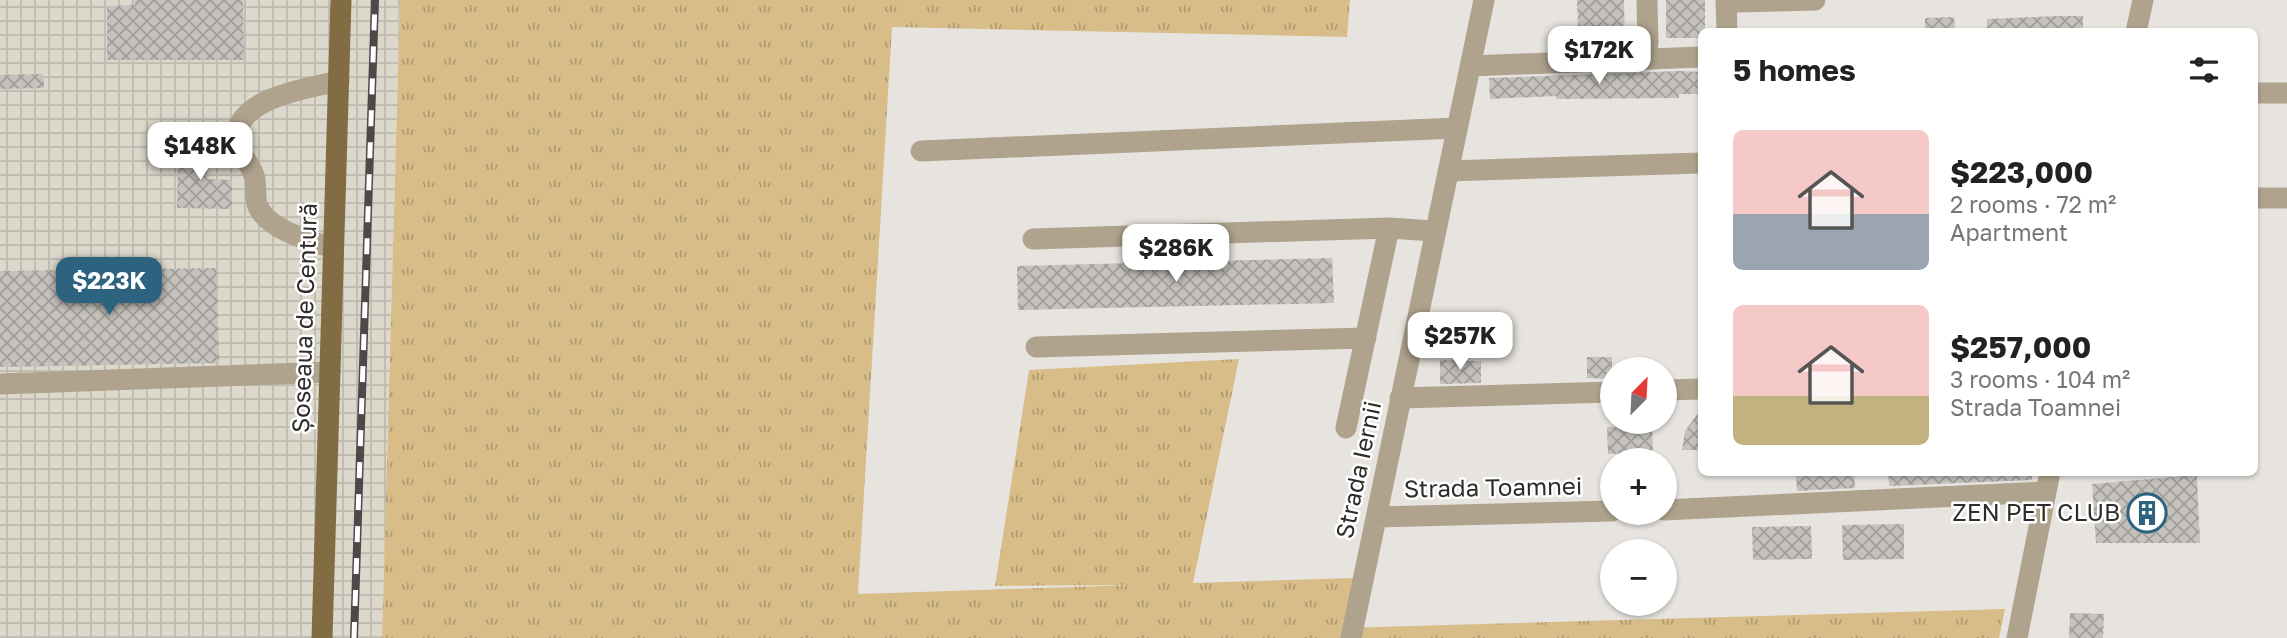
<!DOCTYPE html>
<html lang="en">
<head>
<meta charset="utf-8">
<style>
	body { margin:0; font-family:"Golos Text",sans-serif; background:#f2f2f2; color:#222; height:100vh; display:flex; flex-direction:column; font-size:26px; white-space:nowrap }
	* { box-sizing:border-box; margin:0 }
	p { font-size:23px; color:#767676 }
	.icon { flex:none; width:38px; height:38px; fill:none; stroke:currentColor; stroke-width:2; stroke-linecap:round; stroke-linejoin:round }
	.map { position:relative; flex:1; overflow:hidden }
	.sheet { position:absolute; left:1698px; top:28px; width:560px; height:448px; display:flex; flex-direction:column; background:#fff; border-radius:10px; box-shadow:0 2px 5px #0004 }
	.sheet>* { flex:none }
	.needle { width:46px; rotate:24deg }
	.tools { position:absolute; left:1600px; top:357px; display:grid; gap:14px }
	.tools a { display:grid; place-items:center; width:77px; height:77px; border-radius:50%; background:#fff; box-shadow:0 2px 5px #0004; font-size:35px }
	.price { position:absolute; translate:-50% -60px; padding:0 16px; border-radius:14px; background:#fff; color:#222; font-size:23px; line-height:46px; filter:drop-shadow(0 2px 4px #0008) }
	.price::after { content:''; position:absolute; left:50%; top:42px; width:21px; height:16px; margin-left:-10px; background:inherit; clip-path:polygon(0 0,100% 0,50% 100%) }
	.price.active { background:#2e637f; color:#fff }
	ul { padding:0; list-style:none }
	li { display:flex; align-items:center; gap:21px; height:175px; padding:0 35px }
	li span { display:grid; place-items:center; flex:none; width:196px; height:140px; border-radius:10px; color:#555 }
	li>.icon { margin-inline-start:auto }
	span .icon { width:84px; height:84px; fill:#fffc; stroke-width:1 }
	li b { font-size:30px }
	h2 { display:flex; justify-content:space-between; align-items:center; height:84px; padding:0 35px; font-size:30px }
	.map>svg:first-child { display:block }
</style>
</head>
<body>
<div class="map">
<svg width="2287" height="638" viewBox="0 0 2287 638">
	<defs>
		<pattern id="industrial-grid" width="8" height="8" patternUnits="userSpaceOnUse" patternTransform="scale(1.75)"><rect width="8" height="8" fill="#ddd8cc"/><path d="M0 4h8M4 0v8" fill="none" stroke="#bebaaf"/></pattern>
		<pattern id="grass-tufts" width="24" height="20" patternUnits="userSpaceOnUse" patternTransform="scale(1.75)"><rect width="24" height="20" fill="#d8bd89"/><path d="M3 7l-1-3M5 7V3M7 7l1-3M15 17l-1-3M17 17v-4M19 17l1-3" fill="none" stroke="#b09a70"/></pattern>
		<pattern id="building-cross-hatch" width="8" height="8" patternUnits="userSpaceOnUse" patternTransform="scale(1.75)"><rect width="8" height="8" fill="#c5c2bd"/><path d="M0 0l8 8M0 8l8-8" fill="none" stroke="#a09e9a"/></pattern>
	</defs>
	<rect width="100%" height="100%" fill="#e7e4df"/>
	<path fill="url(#industrial-grid)" d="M 0,0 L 400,0 L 382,638 L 0,638 Z"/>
	<path fill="url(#grass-tufts)" d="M 400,0 L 1350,0 L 1347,37 L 892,27 L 858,594 L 1135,585 L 995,586 L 1029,370 L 1239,359 L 1193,583 L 1354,578 L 1343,628 L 2005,609 L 1999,638 L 382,638 Z"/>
	<path fill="url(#building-cross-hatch)" d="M 135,0 L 243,0 L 244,60 L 107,60 L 107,6 L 135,5 Z
		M 1577,0 L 1624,0 L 1625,47 L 1579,49 Z
		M 1666,0 L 1705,0 L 1705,32 L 1701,32 L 1701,38 L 1666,38 Z
		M 2057,16 L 2083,16 L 2083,32 L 1987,32 L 1987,19 Z
		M 1954,17 L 1955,32 L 1925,32 L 1925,18 Z
		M 1678,71 L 1701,72 L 1701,94 L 1679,94 L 1679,98 L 1556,99 L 1556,96 L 1490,99 L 1489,78 Z
		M 43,74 L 44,88 L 0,89 L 0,75 Z
		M 178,146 L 208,147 L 207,179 L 232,180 L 232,209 L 177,208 Z
		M 1332,258 L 1334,303 L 1018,310 L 1017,266 Z
		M 217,268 L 219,363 L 0,367 L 0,271 Z
		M 1587,357 L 1612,357 L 1612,379 L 1587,378 Z
		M 1440,360 L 1481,361 L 1481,383 L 1440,384 Z
		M 1701,409 L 1701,450 L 1682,450 L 1685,431 Z
		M 1652,426 L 1653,453 L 1608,454 L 1607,427 Z
		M 1796,472 L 1854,472 L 1855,488 L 1797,491 Z
		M 1888,472 L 2032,472 L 2032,480 L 1889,486 Z
		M 2197,475 L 2200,543 L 2096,543 L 2092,484 Z
		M 1904,524 L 1904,559 L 1843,560 L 1842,525 Z
		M 1811,526 L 1812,559 L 1753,560 L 1752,527 Z
		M 2070,613 L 2104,614 L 2103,638 L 2069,638 Z"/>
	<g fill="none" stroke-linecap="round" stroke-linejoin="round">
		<path stroke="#afa38d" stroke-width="21" d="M 1647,0 L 1648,44
			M 1726,0 L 1727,32
			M 1738,2 L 1815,0
			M 2136,32 L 2143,0
			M 1470,66 L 1701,57
			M 2254,93 L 2287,93
			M 921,151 L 1457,128
			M 1448,171 L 1701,163
			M 2254,198 L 2287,198
			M 1033,239 L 1389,228 L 1434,231
			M 333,248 C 310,241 265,229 257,204 C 254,194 258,183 253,173 C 249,161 237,153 237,140 C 234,98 308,88 339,81
			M 1036,347 L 1366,338
			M 0,384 L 330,372
			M 1664,390 L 1701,389
			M 1400,398 L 1612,392
			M 1346,428 L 1389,228
			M 1664,510 L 2046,492
			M 1376,517 L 1612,511
			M 1351,638 L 1484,0
			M 2017,638 L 2050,472"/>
		<path stroke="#816c43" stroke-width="21" d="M 322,638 L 341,0"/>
		<g stroke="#4b4a48" stroke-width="8">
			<path id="rail" d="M 354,638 L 375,0"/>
		</g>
		<use href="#rail" stroke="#fff" stroke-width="5" stroke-dasharray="16" stroke-linecap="butt"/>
	</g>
	<defs>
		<g id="building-ring" transform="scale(2.0125)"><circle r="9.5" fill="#fff" stroke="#2e637f" stroke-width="1.5"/><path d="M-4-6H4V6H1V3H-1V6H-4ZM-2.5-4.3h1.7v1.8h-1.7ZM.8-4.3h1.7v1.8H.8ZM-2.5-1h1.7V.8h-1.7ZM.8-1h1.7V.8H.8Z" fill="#2e637f"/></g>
	</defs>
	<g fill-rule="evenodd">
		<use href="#building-ring" x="2147" y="513"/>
	</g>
	<g text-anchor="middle" stroke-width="5" stroke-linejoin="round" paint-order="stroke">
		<g font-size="24" fill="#2e2d2c" stroke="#fff">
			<text transform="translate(305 318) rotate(-88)" y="8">Șoseaua de Centură</text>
			<text transform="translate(1359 470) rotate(-78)" y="8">Strada Iernii</text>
			<text transform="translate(1493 488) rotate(-1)" y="8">Strada Toamnei</text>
		</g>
		<g font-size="24" fill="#2e2d2c" stroke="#fff" text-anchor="end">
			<text x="2120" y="521">ZEN PET CLUB</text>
		</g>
	</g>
</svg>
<div class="tools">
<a><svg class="needle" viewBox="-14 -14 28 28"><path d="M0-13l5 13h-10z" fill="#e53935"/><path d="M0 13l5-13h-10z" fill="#767676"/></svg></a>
<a>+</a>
<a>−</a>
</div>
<b class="price" style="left:1599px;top:86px">$172K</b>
<b class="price" style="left:200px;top:182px">$148K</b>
<b class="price" style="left:1176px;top:284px">$286K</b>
<b class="price active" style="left:109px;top:317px">$223K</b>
<b class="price" style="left:1460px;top:372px">$257K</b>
<section class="sheet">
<h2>5 homes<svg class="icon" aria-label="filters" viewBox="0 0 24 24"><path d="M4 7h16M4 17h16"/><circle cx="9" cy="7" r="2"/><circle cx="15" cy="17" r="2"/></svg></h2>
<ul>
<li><span style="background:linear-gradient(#f6c9c9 60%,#9aa5b1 0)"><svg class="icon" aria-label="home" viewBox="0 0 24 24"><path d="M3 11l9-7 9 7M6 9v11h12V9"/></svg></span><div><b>$223,000</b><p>2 rooms · 72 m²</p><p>Apartment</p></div></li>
<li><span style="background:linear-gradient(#f6c9c9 65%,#c2b280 0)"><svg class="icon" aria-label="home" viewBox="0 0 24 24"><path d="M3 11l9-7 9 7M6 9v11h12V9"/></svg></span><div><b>$257,000</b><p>3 rooms · 104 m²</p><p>Strada Toamnei</p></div></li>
</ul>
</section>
</div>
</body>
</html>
